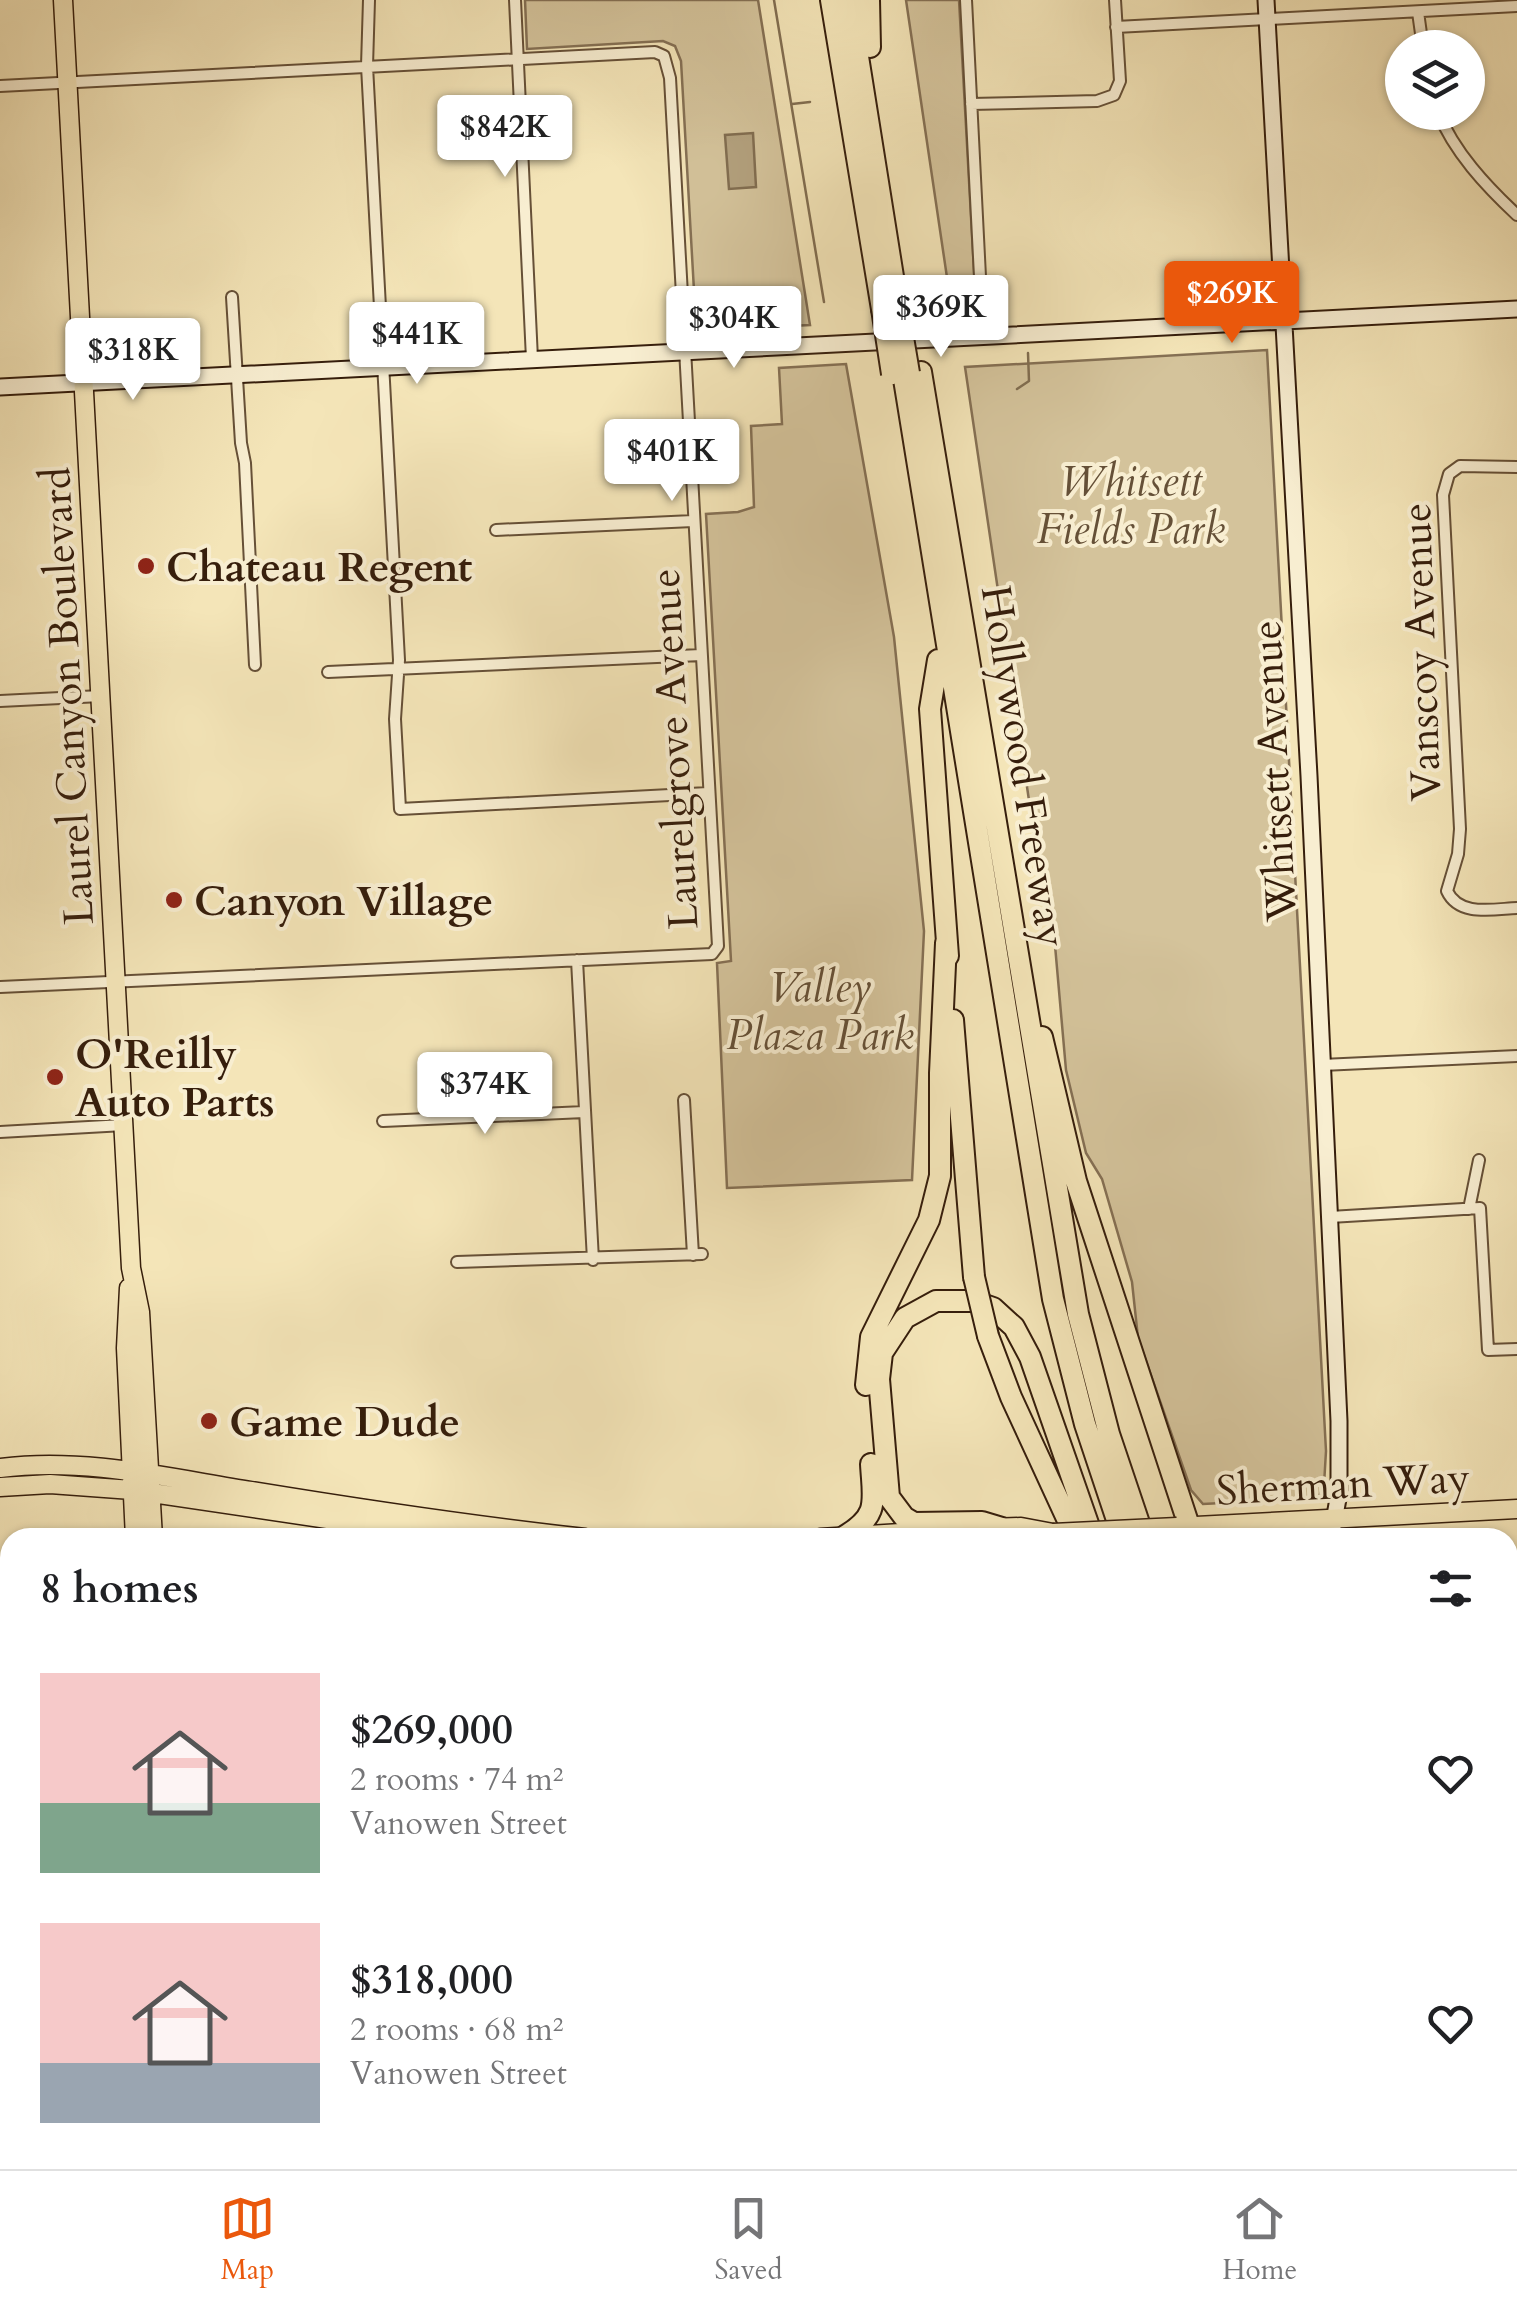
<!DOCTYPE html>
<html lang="en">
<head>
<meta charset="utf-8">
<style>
	body { margin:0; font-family:Cardo,serif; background:#f6f6f6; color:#202124; height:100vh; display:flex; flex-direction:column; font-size:38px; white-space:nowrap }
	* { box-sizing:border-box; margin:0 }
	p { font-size:32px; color:#757577 }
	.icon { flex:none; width:55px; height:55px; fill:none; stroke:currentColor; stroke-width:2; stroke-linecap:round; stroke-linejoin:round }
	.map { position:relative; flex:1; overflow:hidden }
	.side { position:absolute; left:0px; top:1528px; width:1518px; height:642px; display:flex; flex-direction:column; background:#fff; border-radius:30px 30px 0 0; box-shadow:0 2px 8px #0004 }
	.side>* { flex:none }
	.tools { position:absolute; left:1385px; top:30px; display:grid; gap:20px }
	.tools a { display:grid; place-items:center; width:100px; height:100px; border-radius:50%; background:#fff; box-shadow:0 2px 8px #0004; font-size:50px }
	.price { position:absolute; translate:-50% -85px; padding:0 22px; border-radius:10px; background:#fff; color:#222; font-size:32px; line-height:65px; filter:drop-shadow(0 2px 5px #0008) }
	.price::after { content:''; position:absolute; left:50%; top:60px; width:30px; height:22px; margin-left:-15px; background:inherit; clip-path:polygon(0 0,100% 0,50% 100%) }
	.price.current { background:#ea580c; color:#fff }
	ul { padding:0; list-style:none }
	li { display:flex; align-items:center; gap:30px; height:250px; padding:0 40px }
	li span { display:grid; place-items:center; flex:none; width:280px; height:200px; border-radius:0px; color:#555 }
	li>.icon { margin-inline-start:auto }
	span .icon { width:120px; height:120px; fill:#fffc; stroke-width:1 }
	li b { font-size:42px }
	h2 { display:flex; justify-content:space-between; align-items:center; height:120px; padding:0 40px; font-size:42px }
	.dock { display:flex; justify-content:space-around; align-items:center; height:140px; border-top:2px solid #e0e0e0; background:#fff; font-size:28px; color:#757577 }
	.dock a { display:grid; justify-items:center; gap:5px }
	.dock .current { color:#ea580c }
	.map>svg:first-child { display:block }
</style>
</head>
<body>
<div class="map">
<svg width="1517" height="2169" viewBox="0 0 1517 2169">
	<rect width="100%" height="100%" fill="#f4e5b8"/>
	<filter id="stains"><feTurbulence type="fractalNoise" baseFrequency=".002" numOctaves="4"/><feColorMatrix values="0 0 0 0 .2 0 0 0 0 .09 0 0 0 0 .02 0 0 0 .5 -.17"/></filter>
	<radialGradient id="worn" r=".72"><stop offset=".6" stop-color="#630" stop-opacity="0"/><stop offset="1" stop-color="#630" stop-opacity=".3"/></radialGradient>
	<path fill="#d4c39b" stroke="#857054" stroke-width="2.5" d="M 525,0 L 758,0 L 810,325 L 701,330 L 696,326 L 681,61 L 675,46 L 663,41 L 527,49 Z
		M 906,0 L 959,0 L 976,307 L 969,308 L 966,316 L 953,318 Z
		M 1267,350 L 1326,1451 L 1324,1485 L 1318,1498 L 1203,1504 L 1191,1490 L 1138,1338 L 1132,1282 L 1102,1179 L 1086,1153 L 1066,1070 L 1054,934 L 1035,841 L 965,367 Z
		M 846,364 L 894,637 L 924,931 L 912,1180 L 727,1188 L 717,963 L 731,961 L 706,514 L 738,512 L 754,507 L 751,426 L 782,424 L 779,368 Z"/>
	<path fill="#b3a17e" stroke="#816d50" stroke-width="2.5" d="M 753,133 L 756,187 L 729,189 L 725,135 Z"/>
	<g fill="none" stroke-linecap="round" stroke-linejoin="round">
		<path stroke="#816d50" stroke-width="2.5" d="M 774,0 L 824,302
			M 792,104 L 810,102
			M 1017,389 L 1029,381 L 1028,353"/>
		<g stroke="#665037" stroke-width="14">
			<path id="minor" d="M 369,0 L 367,66 L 399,660 L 395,719 L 400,809 L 708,793
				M 515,0 L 532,359
				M 966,0 L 983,336
				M 1418,12 L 1423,48
				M 1116,27 L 1517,6
				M 0,86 L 636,53 L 655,52 L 664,56 L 670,78 L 718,946 L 712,954 L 0,987
				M 971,104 L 1097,101 L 1114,95 L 1120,81 L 1115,0
				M 1438,112 C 1454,152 1486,186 1517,215
				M 232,297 L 241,443 L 245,463 L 255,665
				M 1517,467 L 1460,466 L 1449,474 L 1443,495 L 1460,829 L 1458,854 L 1447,891 C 1459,917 1493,909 1517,908
				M 496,530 L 693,521
				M 328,672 L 701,655
				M 0,701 L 101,696
				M 577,960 L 593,1260
				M 1322,1065 L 1517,1056
				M 684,1100 L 693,1255
				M 383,1121 L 584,1112
				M 0,1132 L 124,1125
				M 1469,1209 L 1479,1160
				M 1330,1217 L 1480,1208 L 1488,1350 L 1517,1349
				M 457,1262 L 702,1254
				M 0,1626 L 10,1628
				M 1508,1824 L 1517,1826"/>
		</g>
		<g stroke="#665037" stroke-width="16">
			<path id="tertiary" d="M 1508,2140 L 1517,2141"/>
		</g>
		<g stroke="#361e0c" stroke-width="19">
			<path id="secondary" d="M 1266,0 L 1309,776 L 1339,1421 L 1339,1493 L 1331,1538
				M 0,387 L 1517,309
				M 1497,2160 L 1499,2169"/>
		</g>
		<g stroke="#361e0c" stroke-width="21">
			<path id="primary" d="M 63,0 L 131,1268 L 140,1312 L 153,1538
				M 129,1288 L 126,1348 L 135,1538
				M 0,1468 C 84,1457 169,1478 251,1491 C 361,1509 474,1526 585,1538
				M 0,1487 L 50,1484 L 132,1490 L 455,1538
				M 1177,1527 L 1517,1509
				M 989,1528 L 1021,1527 L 1053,1533
				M 820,1538 L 933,1531
				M 172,2160 L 175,2169"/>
		</g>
		<g stroke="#361e0c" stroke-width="24">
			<path id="motorway" d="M 831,0 L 882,309
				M 849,0 L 898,308
				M 869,0 L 870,47
				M 921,372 L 1078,1314 L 1109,1434 L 1144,1538
				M 903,373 L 1053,1299 L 1085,1424 L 1123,1538
				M 938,660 L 930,709 L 948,956
				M 953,1020 L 974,1277
				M 1042,1037 L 1076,1181 L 1193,1538
				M 988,1336 L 1011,1397 L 1076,1538
				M 866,1385 L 871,1337 L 929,1220 L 940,1176 L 940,1073 L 946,943
				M 1002,1528 L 982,1522 L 914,1523 L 904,1517 L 889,1497 L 879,1379 L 882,1353 L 905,1318 L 936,1301 L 973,1301 L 993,1308 L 1014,1327 L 1030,1357 L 1093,1538
				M 845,1536 C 880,1515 873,1501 871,1464
				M 1399,2160 L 1402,2169
				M 1418,2160 L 1422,2169"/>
		</g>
		<use href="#minor" stroke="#f8eed1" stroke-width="10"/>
		<use href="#tertiary" stroke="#f8eed1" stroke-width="12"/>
		<use href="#secondary" stroke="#f8eed1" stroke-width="15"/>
		<use href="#primary" stroke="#f4e5b8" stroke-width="18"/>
		<use href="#motorway" stroke="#f4e5b8" stroke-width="20"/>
		<path stroke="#361e0c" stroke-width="2.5" stroke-dasharray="18 18" stroke-linecap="butt" d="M 0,1575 L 10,1578
			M 1508,1864 L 1517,1866"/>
		<g stroke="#361e0c" stroke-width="21" stroke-linecap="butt">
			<path id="primary-bridge" d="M 1053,1533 L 1177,1527"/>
		</g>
		<g stroke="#361e0c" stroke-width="24" stroke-linecap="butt">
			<path id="motorway-bridge" d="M 898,308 L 909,373
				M 882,309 L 892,374
				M 974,1277 L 988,1336"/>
		</g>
		<use href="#primary-bridge" stroke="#f4e5b8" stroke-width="18"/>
		<use href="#motorway-bridge" stroke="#f4e5b8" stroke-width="20"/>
	</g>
	<g fill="#8f2418" stroke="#f8eed1" stroke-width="4">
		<circle cx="146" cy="566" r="10"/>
		<circle cx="174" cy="900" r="10"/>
		<circle cx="55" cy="1077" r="10"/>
		<circle cx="209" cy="1421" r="10"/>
	</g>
	<g text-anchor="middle" stroke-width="8" stroke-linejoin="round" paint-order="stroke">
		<g font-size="42" font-style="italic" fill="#655037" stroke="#f8eed1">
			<text x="1131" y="495">Whitsett<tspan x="1131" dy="48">Fields Park</tspan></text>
			<text x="820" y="1001">Valley<tspan x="820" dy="48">Plaza Park</tspan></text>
		</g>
		<g font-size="42" font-weight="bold" fill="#361e0c" stroke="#f8eed1" text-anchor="start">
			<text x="166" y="581">Chateau Regent</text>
			<text x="194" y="915">Canyon Village</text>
			<text x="75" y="1068">O'Reilly<tspan x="75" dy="48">Auto Parts</tspan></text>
			<text x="229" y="1436">Game Dude</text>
		</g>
		<g font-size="42" fill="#361e0c" stroke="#f8eed1">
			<text transform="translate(1420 652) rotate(-92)" y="15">Vanscoy Avenue</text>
			<text transform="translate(66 696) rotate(-93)" y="15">Laurel Canyon Boulevard</text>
			<text transform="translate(673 749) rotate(-93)" y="15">Laurelgrove Avenue</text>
			<text transform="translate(1025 766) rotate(81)" y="15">Hollywood Freeway</text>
			<text transform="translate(1273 771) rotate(-93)" y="15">Whitsett Avenue</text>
			<text transform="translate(1343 1483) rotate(-3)" y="15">Sherman Way</text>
		</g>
	</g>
	<rect width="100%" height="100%" filter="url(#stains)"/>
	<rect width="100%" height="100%" fill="url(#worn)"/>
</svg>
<div class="tools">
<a><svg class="icon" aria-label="layers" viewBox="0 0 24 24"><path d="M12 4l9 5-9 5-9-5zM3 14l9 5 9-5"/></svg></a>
</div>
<b class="price" style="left:505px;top:180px">$842K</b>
<b class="price current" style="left:1232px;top:346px">$269K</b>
<b class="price" style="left:941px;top:360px">$369K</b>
<b class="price" style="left:734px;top:371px">$304K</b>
<b class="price" style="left:417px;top:387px">$441K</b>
<b class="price" style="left:133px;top:403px">$318K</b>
<b class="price" style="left:672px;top:504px">$401K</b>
<b class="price" style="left:485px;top:1137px">$374K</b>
<section class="side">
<h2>8 homes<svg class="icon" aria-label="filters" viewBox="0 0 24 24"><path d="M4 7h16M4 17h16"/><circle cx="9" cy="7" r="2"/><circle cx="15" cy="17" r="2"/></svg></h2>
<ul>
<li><span style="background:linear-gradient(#f6c9c9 65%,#7fa58c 0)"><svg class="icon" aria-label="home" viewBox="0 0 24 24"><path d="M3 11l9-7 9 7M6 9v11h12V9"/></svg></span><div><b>$269,000</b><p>2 rooms · 74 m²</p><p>Vanowen Street</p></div><svg class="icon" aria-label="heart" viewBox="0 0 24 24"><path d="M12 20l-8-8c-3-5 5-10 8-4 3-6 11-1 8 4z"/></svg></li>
<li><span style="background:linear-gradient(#f6c9c9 70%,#9aa5b1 0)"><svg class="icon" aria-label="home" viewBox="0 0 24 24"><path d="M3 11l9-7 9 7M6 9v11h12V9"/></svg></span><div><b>$318,000</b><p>2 rooms · 68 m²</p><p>Vanowen Street</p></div><svg class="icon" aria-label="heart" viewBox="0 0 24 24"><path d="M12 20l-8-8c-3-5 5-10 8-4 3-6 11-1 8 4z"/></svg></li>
</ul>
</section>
</div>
<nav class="dock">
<a class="current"><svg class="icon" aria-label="map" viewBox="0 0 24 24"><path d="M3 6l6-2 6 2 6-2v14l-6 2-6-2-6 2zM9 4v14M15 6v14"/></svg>Map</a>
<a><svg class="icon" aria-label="saved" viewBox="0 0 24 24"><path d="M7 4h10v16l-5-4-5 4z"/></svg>Saved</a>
<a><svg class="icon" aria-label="home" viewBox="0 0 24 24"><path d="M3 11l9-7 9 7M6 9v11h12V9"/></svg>Home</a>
</nav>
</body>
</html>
